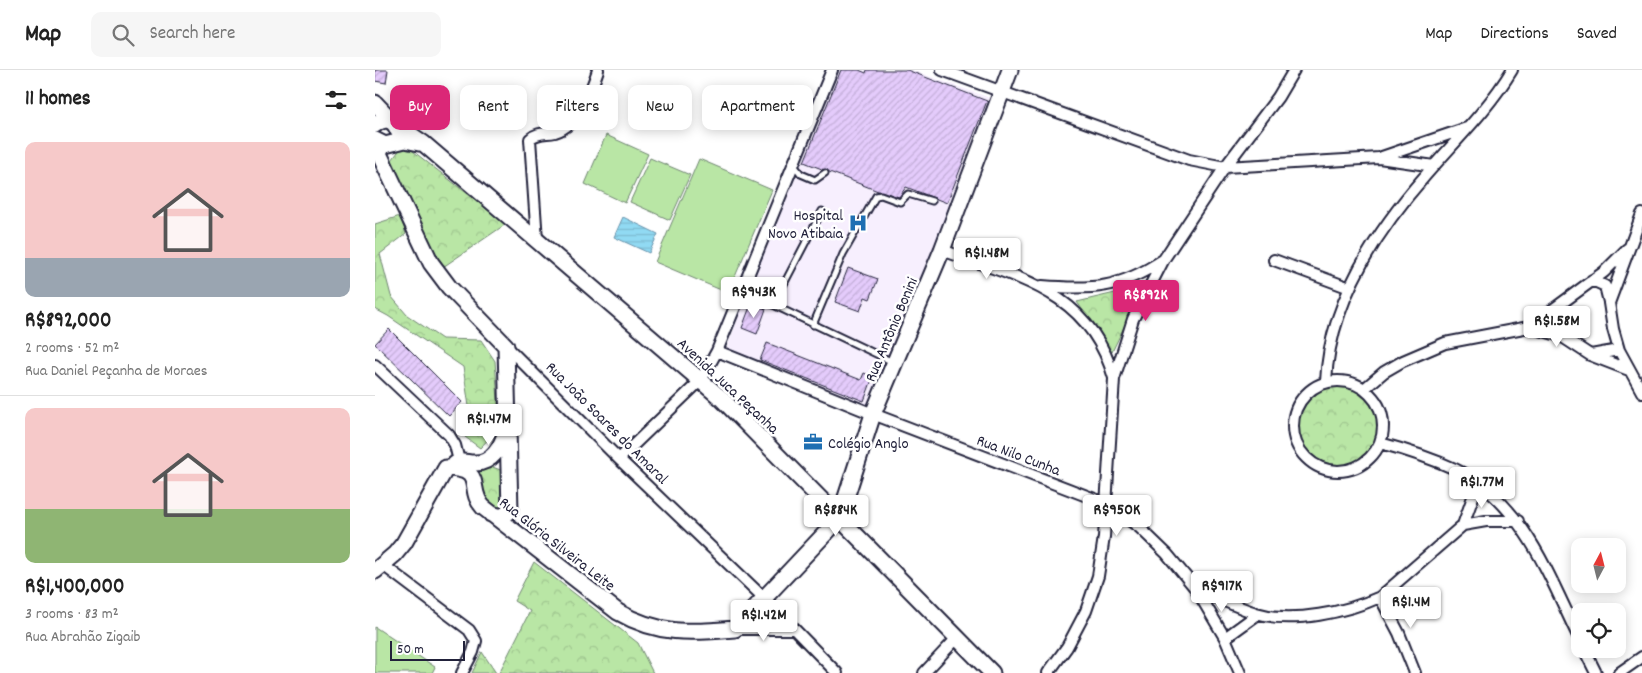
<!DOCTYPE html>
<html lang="en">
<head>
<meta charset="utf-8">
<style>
	body { margin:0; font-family:Dekko,sans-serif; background:#f6f6f6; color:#222; height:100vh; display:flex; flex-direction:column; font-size:19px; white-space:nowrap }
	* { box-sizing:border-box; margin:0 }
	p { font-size:16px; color:#767676 }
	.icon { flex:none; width:28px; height:28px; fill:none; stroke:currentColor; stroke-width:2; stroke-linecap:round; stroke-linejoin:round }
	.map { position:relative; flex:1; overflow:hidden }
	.drawer { display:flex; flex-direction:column; background:#fff; width:375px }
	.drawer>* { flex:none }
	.guide { position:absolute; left:15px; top:15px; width:475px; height:45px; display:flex; gap:10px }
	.needle { width:32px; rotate:7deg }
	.controls { position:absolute; left:1196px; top:468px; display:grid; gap:10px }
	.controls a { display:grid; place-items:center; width:55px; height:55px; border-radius:10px; background:#fff; box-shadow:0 2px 12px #0003; font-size:25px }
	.scale { position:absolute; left:15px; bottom:12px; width:75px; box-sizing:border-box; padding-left:5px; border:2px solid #22223b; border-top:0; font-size:14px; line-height:18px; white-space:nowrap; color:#22223b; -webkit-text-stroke:4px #fff; paint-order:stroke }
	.price { position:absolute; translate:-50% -42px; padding:0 11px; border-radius:5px; background:#fff; color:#222; font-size:16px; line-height:32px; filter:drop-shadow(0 1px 2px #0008) }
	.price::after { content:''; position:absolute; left:50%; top:30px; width:15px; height:11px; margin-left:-8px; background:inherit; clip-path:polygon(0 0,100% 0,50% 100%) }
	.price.active { background:#db2777; color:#fff }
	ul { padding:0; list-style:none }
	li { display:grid; align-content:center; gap:10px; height:265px; padding:0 25px }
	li+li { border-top:1px solid #e0e0e0 }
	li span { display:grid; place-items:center; height:155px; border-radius:10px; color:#555 }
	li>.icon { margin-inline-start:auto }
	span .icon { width:90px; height:90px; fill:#fffc; stroke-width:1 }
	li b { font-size:21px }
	h2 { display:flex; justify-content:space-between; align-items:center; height:60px; padding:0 25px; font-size:21px }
	.chip { padding:0 18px; border-radius:10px; background:#fff; box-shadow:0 2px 12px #0003; font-size:18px; line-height:45px }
	.chip.active { background:#db2777; color:#fff }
	header { display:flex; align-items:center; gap:30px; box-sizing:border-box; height:70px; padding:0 25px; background:#fff; border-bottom:1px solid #e0e0e0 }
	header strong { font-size:24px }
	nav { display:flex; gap:28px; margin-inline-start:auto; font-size:18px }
	.search { width:350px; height:45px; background:#f6f6f6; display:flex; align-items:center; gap:12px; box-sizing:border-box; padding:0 18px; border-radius:10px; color:#767676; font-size:19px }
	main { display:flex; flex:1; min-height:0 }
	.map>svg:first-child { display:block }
</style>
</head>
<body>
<header>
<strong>Map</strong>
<div class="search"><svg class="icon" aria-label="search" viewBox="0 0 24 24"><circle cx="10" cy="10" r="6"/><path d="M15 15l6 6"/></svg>Search here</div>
<nav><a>Map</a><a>Directions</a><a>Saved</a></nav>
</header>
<main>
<section class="drawer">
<h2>11 homes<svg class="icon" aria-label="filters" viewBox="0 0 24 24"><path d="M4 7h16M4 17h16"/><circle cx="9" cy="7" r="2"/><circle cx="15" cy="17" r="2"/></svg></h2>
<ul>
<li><span style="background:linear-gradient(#f6c9c9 75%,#9aa5b1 0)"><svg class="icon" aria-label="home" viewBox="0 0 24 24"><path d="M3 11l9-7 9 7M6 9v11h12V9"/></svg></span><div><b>R$892,000</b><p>2 rooms · 52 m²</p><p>Rua Daniel Peçanha de Moraes</p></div></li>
<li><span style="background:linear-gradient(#f6c9c9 65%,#8fb573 0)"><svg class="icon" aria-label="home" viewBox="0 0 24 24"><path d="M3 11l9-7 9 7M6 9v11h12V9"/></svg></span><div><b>R$1,400,000</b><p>3 rooms · 83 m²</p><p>Rua Abrahão Zigaib</p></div></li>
</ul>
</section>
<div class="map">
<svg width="1267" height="603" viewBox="0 0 1267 603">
	<defs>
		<pattern id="forest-crowns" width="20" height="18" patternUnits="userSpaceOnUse" patternTransform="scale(1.25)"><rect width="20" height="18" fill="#b9e6a5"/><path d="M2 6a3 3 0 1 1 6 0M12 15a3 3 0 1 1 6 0" fill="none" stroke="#9fc58f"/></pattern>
		<pattern id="water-rules" width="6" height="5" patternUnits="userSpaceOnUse" patternTransform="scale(1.25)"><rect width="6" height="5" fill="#91daf3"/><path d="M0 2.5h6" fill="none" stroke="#7dbbd1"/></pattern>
		<pattern id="building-hatch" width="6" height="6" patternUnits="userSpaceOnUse" patternTransform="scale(1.25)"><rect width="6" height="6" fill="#e4cbfb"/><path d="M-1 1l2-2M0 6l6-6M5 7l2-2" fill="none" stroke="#c3aed8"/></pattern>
	</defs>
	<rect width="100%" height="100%" fill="#fff"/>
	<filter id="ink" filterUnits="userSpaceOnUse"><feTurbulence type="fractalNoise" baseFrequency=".02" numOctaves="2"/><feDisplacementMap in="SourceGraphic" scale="10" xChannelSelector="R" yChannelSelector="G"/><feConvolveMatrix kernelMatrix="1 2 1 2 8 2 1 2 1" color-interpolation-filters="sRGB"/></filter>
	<g filter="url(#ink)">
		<path fill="#f7effe" d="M 462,0 L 537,0 L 615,28 L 557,183 L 492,336 L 352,278 L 409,124 Z"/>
		<path fill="#b9e6a5" stroke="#6e8470" d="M 231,65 L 273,84 L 250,133 L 210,114 Z
			M 275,88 L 315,105 L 295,150 L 255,132 Z
			M 324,89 L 397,120 L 353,223 L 280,192 Z
			M 0,557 L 60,597 L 57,603 L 0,603 Z"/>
		<path fill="url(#forest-crowns)" stroke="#6e8470" d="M 29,74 L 131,154 L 68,197 L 14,94 Z
			M 25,146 L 31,164 L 5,184 L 16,226 L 32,245 L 67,269 L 106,270 L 120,291 L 125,357 L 105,378 L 90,367 L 97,356 L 88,297 L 13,246 L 0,239 L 0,154 Z
			M 770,213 L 737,282 L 702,232 L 740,223 Z
			M923 356a40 40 0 1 1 80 0a40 40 0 1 1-80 0Z
			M 115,396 L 128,401 L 133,435 L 116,443 L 100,402 L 103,397 Z
			M 159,492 L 263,573 L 278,603 L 124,603 L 155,541 L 139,531 Z
			M 107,582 L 121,603 L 97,603 Z"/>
		<path fill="url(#water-rules)" stroke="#6590a9" d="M 248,147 L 283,164 L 274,183 L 239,167 Z"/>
		<path fill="url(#building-hatch)" stroke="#22223b" d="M 0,0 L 13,0 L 11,13 L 0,11 Z
			M 466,0 L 484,0 L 491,3 L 492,0 L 532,0 L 612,31 L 572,133 L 531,117 L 524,127 L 503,121 L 429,92 Z
			M 473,198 L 503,209 L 495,229 L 490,227 L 485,241 L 460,232 Z
			M 376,234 L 391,239 L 382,264 L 367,258 Z
			M 14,259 L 87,332 L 74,346 L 0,274 Z
			M 392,273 L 486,310 L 489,303 L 498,307 L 489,331 L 385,290 Z"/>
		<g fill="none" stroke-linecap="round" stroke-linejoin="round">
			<g stroke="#22223b" stroke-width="9">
				<path id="lane" d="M 419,95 L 426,104 L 440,110 L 450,103
					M 367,220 L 518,292
					M 398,235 L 447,141
					M 438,255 L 468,184 L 501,126 L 506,125 L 525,132 L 533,124 L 557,131"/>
			</g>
			<g stroke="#22223b" stroke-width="14">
				<path id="street" d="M 567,0 L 814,90 L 850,97 L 1004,88 L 1059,96
					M 1007,87 L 1092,58
					M 1267,144 L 1234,233 L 1238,259 L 1244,280 L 1267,322
					M 162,170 L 155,69 C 162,62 171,64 180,62 C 204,55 216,21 223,0
					M 567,180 C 643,208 714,220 739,308
					M 899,190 L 975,218
					M 1217,210 L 1230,216 L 1234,232
					M 667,216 C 718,220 744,219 788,190
					M 1183,237 L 1186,266
					M 1154,257 L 1229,202 L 1252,179
					M 131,276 L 244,389 L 389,528 L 462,603
					M 342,281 L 498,344 L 730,433 L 764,457 L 792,484 L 821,519 L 850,568 L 865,603
					M 1216,285 L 1244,280
					M 0,295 L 74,365 L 80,375 L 84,391
					M918 356a45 45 0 1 1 90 0a45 45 0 1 1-90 0Z
					M 951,312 C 954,234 1000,163 1050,106 C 1080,71 1113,40 1137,0
					M 989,319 L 1009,302 L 1028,291 L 1070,273 L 1154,257 L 1186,266 L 1215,285 L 1254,300
					M 1005,373 C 1031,380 1056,388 1080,399 C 1149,432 1174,507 1205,570
					M 244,389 L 326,310 L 342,281 L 457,0
					M 1088,455 L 1111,451 L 1143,451
					M 8,495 L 94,560 L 101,571 L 98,582 L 87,603
					M 821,519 C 841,527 861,537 881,543 C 917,554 972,542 1005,527 L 1088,455 L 1103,413
					M 1005,527 L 1024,563 L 1040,603
					M 360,559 L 418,559
					M 850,568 L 883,544
					M 1209,579 L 1221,603
					M 549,603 L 582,568
					M 673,603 L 692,577 L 711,541 L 723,506 L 729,467 L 739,309 L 758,249 L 789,189 L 850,97 L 903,27 L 919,0
					M 1244,603 L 1267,587"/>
			</g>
			<g stroke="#22223b" stroke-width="19">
				<path id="secondary" d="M 0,33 L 17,51
					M 20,54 L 48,73 L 346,328 L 617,603
					M 0,55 C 9,47 19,49 23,61
					M 0,70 L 10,75 L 30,70 L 44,73
					M 0,75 L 56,193 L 74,217 L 131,276 L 135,441 L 127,447 L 116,444
					M 80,394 C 87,390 91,393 99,393 C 117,394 127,376 131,361
					M 71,398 C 112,399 91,419 108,437 L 243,542 C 283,565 316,563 360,559 L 464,449 L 498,344 L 567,180 L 635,0
					M 0,501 L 20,484 L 29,473 L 71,398"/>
			</g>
			<use href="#lane" stroke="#fff" stroke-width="5"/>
			<use href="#street" stroke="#fff" stroke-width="10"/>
			<use href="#secondary" stroke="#fff" stroke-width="15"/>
		</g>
	</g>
	<defs>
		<g id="hospital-bare" transform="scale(1.5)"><path d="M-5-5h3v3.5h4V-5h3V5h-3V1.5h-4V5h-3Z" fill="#1f6fb2" stroke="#fff" stroke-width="2.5" paint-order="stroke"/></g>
		<g id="office-bare" transform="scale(1.5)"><path d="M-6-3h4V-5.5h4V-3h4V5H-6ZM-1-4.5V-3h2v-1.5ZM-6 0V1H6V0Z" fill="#1f6fb2" stroke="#fff" stroke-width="2.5" paint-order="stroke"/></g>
	</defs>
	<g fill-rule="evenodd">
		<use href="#hospital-bare" x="483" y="153"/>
		<use href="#office-bare" x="438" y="372"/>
	</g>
	<g text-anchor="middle" stroke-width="5" stroke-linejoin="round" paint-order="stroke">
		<g font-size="16" fill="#22223b" stroke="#fff" text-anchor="end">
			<text x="468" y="150">Hospital<tspan x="468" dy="18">Novo Atibaia</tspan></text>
			<text x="453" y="378" text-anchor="start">Colégio Anglo</text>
		</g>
		<g font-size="16" fill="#22223b" stroke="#fff">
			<text transform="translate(515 259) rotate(-67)" y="6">Rua Antônio Bonini</text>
			<text transform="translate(354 315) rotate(43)" y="6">Avenida Juca Peçanha</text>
			<text transform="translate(233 352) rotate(45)" y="6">Rua João Soares do Amaral</text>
			<text transform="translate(644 384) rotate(21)" y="6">Rua Nilo Cunha</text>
			<text transform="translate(183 473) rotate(38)" y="6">Rua Glória Silveira Leite</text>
		</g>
	</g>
</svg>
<div class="controls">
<a><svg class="needle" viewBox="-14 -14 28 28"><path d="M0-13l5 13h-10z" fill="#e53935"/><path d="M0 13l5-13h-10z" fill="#767676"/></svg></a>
<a><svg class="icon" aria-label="locate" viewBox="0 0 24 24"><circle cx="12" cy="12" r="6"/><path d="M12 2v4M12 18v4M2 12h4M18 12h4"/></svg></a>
</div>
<div class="scale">50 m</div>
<b class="price" style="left:612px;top:210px">R$1.48M</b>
<b class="price" style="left:379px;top:249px">R$943K</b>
<b class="price active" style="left:771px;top:252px">R$892K</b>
<b class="price" style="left:1182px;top:278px">R$1.58M</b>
<b class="price" style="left:114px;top:376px">R$1.47M</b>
<b class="price" style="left:1107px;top:439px">R$1.77M</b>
<b class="price" style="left:461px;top:467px">R$884K</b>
<b class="price" style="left:742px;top:467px">R$950K</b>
<b class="price" style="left:847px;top:543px">R$917K</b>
<b class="price" style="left:1036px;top:559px">R$1.4M</b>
<b class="price" style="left:389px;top:572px">R$1.42M</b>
<div class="guide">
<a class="chip active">Buy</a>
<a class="chip">Rent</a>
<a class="chip">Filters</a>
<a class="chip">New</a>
<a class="chip">Apartment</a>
</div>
</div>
</main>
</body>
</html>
